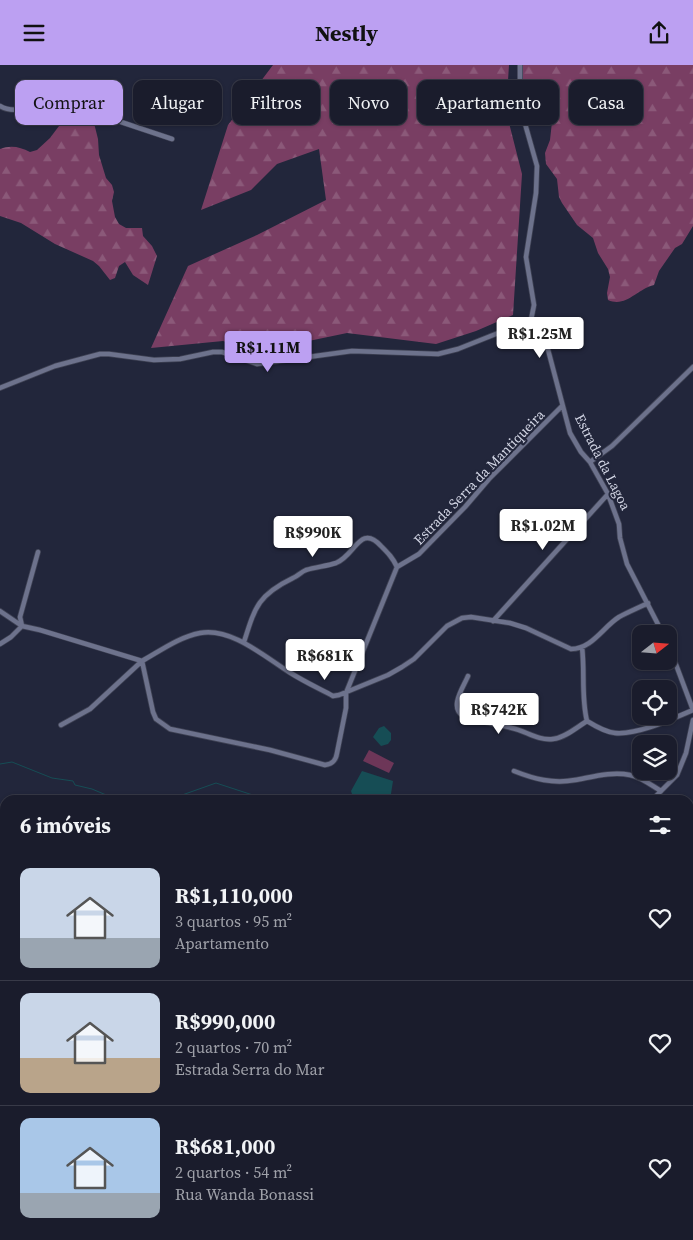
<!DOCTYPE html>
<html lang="pt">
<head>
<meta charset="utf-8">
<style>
	body { margin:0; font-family:"Source Serif 4",serif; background:#272938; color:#f1f3f6; height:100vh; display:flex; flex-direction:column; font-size:19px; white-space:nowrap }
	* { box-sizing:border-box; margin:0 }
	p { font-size:16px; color:#9fa1a9 }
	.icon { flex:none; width:28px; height:28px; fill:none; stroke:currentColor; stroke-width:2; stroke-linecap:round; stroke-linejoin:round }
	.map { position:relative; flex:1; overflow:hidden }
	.drawer { position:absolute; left:0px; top:730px; width:694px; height:445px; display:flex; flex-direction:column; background:#1a1c2c; border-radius:15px 15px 0 0; box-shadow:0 1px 4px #0004,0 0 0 1px #383a48 }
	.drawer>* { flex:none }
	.banner { position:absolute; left:15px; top:15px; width:664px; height:45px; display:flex; gap:10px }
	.needle { width:32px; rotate:73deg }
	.controls { position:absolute; left:632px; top:560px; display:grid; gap:10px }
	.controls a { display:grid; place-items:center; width:45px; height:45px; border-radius:10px; background:#1a1c2c; box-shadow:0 1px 4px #0004,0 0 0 1px #383a48; font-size:25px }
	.price { position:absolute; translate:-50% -42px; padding:0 11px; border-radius:5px; background:#fff; color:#222; font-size:16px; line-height:32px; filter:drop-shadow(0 1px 2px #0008) }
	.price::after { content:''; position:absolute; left:50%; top:30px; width:15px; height:11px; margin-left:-8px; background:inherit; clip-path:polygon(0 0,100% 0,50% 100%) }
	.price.selected { background:#bca0f2; color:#111 }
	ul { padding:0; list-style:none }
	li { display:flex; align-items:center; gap:15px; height:125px; padding:0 20px }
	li+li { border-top:1px solid #383a48 }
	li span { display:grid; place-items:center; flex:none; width:140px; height:100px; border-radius:10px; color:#555 }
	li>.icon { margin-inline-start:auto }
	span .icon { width:60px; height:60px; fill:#fffc; stroke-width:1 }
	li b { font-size:21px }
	h2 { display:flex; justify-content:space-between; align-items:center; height:60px; padding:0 20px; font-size:21px }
	.pill { padding:0 18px; border-radius:10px; background:#1a1c2c; box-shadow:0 1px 4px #0004,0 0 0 1px #383a48; font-size:18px; line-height:45px }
	.pill.selected { background:#bca0f2; color:#111 }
	header { display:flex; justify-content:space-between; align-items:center; height:65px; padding:0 20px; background:#bca0f2; color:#111; font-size:22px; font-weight:700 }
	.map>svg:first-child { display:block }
</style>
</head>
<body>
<header><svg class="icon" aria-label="menu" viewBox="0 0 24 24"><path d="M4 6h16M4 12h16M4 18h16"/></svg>Nestly<svg class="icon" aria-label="share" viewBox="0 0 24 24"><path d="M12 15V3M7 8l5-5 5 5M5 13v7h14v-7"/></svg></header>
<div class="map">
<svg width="693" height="1175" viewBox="0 0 693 1175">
	<defs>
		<pattern id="forest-firs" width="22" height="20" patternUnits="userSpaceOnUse" patternTransform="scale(1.25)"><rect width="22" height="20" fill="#793e63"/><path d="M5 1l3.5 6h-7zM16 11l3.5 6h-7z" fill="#8b5979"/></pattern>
	</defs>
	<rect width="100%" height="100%" fill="#22263b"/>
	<path fill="url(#forest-firs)" d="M 273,0 L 509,0 L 506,46 L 522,109 L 513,250 L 476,266 L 436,279 L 347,268 L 256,287 L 223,276 L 151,283 L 188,201 L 257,170 L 326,135 L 319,84 L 277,99 L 251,125 L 201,145 L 228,60 Z
		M 520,0 L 693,0 L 693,161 L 682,179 L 675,183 L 659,206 L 654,220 C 637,224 626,243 608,235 L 607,228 L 610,212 L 608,204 L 598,188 L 593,173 L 577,160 L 562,138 L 559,132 L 557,114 L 546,99 L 545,88 L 550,75 L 553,48 C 548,43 544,44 538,43 C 514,39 520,18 520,0 Z
		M 78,53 L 86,54 L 94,58 L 98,74 L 99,90 L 106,113 L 112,120 L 114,127 L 112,136 L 115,152 L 119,159 L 126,163 L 142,163 L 143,171 L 152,181 L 157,191 L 148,220 L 133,210 L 125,197 L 119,201 L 115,213 L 110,215 L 99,201 L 93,196 L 55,179 L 21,158 L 0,151 L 0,84 C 11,80 20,82 30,87 L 37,85 L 50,73 L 62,57 Z
		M 433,1170 L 664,1170 L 665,1175 L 434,1175 Z"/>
	<path fill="#6d3658" d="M 369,685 L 394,698 L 389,708 L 363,696 Z"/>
	<path fill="#164d55" d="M 384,661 L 391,668 L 391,675 L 388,679 L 381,681 L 373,672 L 379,663 Z
		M 362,706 L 393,716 L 390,735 L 354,735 L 351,726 Z"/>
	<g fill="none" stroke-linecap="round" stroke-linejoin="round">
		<path stroke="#164d55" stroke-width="1" d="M 0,699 L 12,697 L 52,713 L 73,716 L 75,720 L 92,724 L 118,735
			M 168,735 L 216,718 L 268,735
			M 689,754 L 693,751"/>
		<g stroke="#3f4254" stroke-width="6">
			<path id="street" d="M 520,0 L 520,41 L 537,101 L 536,128 L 526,192 L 534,240 L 531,255 L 537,258 L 546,277 L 570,368 L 581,387 L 590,397 L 608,429 L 619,459 L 620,473 L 627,499 L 663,569
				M 0,41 C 14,50 35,40 51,39 C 57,38 62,38 67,39 L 172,74
				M 0,323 L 55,301 L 100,289 L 109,289 L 154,295 L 180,294 L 213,287 L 222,287 L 257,299 L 352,286 L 438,289 L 458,284 L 531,255
				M 590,397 L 612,381 L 693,302
				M 0,546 L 22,561
				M 493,556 L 608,429
				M 22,561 L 20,552 L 38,487
				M 244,577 C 255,542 258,530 293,513 C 298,511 301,507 306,505 C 316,502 327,501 336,498 C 355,491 360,458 381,481 C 388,488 393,493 397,502
				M 0,579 L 11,572 L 22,561 L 40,565 L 142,596 C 160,586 179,572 200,568 C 231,562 265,592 289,607 C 303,616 318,623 333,631 L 339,630 L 388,610 L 402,602 L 414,594 L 447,561 L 462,553 L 471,552 L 510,558 L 526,563 L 571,584 C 592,584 603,562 619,552 C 628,547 638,543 648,538
				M 669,581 L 693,645
				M 582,582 C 585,606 581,632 587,656 C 595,661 605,667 615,668 C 638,670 672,654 693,645
				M 468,611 C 463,623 449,642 463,651 C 479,657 496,659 512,663 C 526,666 538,676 553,674 C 565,673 577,662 587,656
				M 61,660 L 90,644 L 142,596 L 153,647 L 156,654 L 170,664 L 270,685 L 325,700 C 333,699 336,695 337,688 L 346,643 L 346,628 L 397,502 L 419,489 L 465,442 L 489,414 L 562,341
				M 514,706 C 534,714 553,719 575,715 C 592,712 612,706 630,710 C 641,712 651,720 661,726
				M 652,735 L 677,710 L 686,688 L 693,655
				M 0,769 L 5,755
				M 0,783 L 5,785
				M 0,844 L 4,833
				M 0,881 L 5,882
				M 0,931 L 5,932
				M 0,981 L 5,983
				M 0,1029 L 5,1031
				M 0,1067 L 5,1053
				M 215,1170 L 216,1175
				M 355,1170 L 362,1173
				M 644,1170 L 646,1175
				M 143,1175 L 147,1170
				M 267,1175 L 270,1170"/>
		</g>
		<g stroke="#3f4254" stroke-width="8">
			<path id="secondary" d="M 689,884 L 693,878
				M 361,1175 L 364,1170"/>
		</g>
		<use href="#street" stroke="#6d728c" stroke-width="4.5"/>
		<use href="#secondary" stroke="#6582a7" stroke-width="6"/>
	</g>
	<g text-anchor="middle" stroke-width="4" stroke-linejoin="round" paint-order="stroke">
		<g font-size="14" fill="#d2d5e4" stroke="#22263b">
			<text transform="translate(603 397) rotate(63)" y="5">Estrada da Lagoa</text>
			<text transform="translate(479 412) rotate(-46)" y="5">Estrada Serra da Mantiqueira</text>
		</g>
	</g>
</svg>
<div class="controls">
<a><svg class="needle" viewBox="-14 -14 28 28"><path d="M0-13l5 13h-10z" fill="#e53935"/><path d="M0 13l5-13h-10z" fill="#9fa1a9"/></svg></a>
<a><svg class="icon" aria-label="locate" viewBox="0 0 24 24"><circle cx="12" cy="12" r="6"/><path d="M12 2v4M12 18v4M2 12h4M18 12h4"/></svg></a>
<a><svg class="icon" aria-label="layers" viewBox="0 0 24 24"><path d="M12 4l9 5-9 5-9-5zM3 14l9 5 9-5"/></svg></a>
</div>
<b class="price" style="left:540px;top:294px">R$1.25M</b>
<b class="price selected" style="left:268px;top:308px">R$1.11M</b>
<b class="price" style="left:543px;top:486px">R$1.02M</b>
<b class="price" style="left:313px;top:493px">R$990K</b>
<b class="price" style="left:325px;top:616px">R$681K</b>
<b class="price" style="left:499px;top:670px">R$742K</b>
<div class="banner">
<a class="pill selected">Comprar</a>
<a class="pill">Alugar</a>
<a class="pill">Filtros</a>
<a class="pill">Novo</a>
<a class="pill">Apartamento</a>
<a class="pill">Casa</a>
</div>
<section class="drawer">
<h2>6 imóveis<svg class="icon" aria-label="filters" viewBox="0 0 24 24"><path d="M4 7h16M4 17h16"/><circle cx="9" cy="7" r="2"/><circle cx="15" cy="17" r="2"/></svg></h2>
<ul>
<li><span style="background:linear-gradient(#c9d6e8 70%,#9aa5b1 0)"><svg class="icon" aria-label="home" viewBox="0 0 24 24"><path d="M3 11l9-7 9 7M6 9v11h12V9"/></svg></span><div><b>R$1,110,000</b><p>3 quartos · 95 m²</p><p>Apartamento</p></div><svg class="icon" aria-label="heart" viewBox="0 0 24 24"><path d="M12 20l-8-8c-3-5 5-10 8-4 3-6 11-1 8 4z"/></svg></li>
<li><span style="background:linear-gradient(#c9d6e8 65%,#b9a48a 0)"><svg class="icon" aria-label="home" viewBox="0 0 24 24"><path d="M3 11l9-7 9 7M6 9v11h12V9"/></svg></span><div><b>R$990,000</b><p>2 quartos · 70 m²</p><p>Estrada Serra do Mar</p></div><svg class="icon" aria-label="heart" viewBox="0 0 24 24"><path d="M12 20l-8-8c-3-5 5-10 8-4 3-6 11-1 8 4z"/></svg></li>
<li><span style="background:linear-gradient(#a9c7e8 75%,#9aa5b1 0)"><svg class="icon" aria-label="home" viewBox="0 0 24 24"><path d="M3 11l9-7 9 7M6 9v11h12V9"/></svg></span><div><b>R$681,000</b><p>2 quartos · 54 m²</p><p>Rua Wanda Bonassi</p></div><svg class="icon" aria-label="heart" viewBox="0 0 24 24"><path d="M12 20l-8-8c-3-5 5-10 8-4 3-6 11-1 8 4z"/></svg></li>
</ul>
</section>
</div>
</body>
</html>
